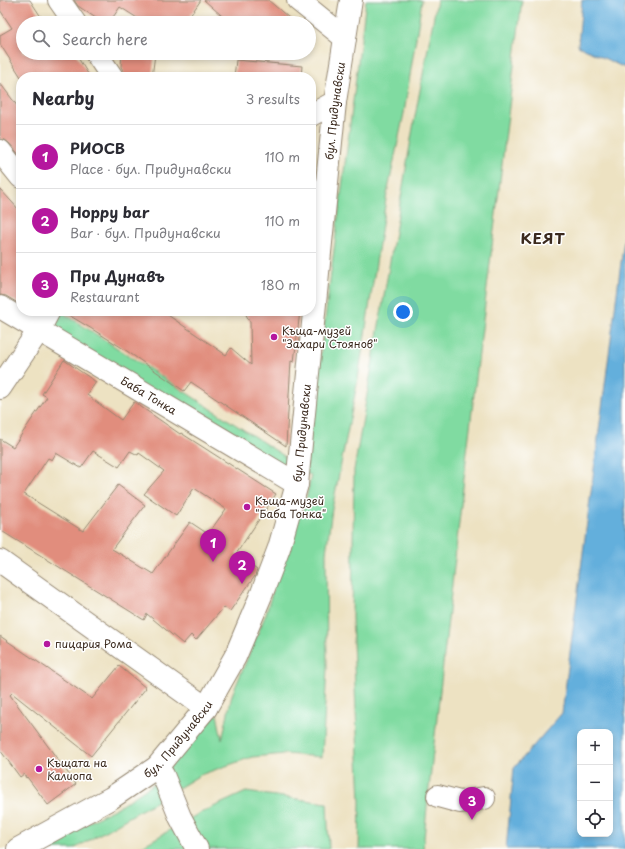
<!DOCTYPE html>
<html lang="en">
<head>
<meta charset="utf-8">
<style>
	:root { --surface:#fff; --page:#f7f7f7; --text:#2b2b33; --muted:#7c7c81; --line:#e1e1e2; --accent:#b5179e }
	body { margin:0; font-family:"Playpen Sans",sans-serif; background:var(--page); color:var(--text) }
	.controls { position:absolute; right:12px; bottom:12px; display:grid; overflow:hidden; border-radius:8px; box-shadow:0 2px 6px #0003 }
	.controls button { width:36px; height:36px; display:grid; place-items:center; padding:0; border:0; border-bottom:1px solid var(--line); background:var(--surface); color:var(--text); font:20px sans-serif }
	.you { position:absolute; left:403px; top:312px; width:14px; height:14px; margin:-10px; border:3px solid #fff; border-radius:50%; background:#1a73e8; box-shadow:0 0 0 6px #1a73e833 }
	.badge { display:grid; place-items:center; width:26px; height:26px; border-radius:50%; background:var(--accent); color:#fff; font-size:13px; font-weight:700 }
	.pin { position:absolute; translate:-50% -33px; filter:drop-shadow(0 1px 2px #0008) }
	.pin::after { content:''; position:absolute; top:21px; width:14px; height:12px; background:inherit; clip-path:polygon(0 0,100% 0,50% 100%) }
	.list { margin:0; padding:0; list-style:none }
	h2 { display:flex; justify-content:space-between; align-items:center; height:52px; margin:0; padding:0 16px; font-size:17px }
	h2 small { font-size:13px; font-weight:400; color:var(--muted) }
	.list li { display:grid; grid-template-columns:26px 1fr auto; gap:12px; align-items:center; box-sizing:border-box; height:64px; padding:0 16px; border-top:1px solid var(--line) }
	.list b { display:block; font-size:15px; white-space:nowrap }
	.list p { margin:0; font-size:13px; white-space:nowrap; color:var(--muted) }
	.list em { font-size:13px; font-style:normal; color:var(--muted) }
	.icon { flex:none; width:22px; height:22px; fill:none; stroke:currentColor; stroke-width:2; stroke-linecap:round; stroke-linejoin:round }
	.map { position:relative; flex:none; width:625px; height:849px; overflow:hidden }
	.search { position:absolute; background:var(--surface); box-shadow:0 2px 6px #0003; left:16px; top:16px; width:300px; height:44px; display:flex; align-items:center; gap:10px; box-sizing:border-box; padding:0 14px; border-radius:22px; color:var(--muted); font-size:15px }
	.panel { position:absolute; background:var(--surface); box-shadow:0 2px 6px #0003; left:16px; top:72px; width:300px; height:244px; border-radius:16px }
	.map>svg:first-child { display:block }
</style>
</head>
<body>
<div class="map">
<svg width="625" height="849" viewBox="0 0 625 849">
	<rect width="100%" height="100%" fill="#fff"/>
	<filter id="ink" filterUnits="userSpaceOnUse"><feTurbulence type="fractalNoise" baseFrequency=".025" numOctaves="2"/><feDisplacementMap in="SourceGraphic" scale="8" xChannelSelector="R" yChannelSelector="G"/><feConvolveMatrix kernelMatrix="1 2 1 2 8 2 1 2 1" color-interpolation-filters="sRGB"/></filter>
	<filter id="wash" filterUnits="userSpaceOnUse"><feTurbulence type="fractalNoise" baseFrequency=".012" numOctaves="4" result="noise"/><feDisplacementMap in="SourceGraphic" scale="16" xChannelSelector="R" yChannelSelector="G"/><feGaussianBlur stdDeviation="0.9" result="paint"/><feColorMatrix in="noise" values="0 0 0 0 0 0 0 0 0 0 0 0 0 0 0 0 0 1.4 0 .05"/><feComposite in="paint" operator="in"/></filter>
	<g filter="url(#wash)">
		<rect width="100%" height="100%" fill="#ede2c2"/>
		<path fill="#80dba1" stroke="#5e8260" d="M 366,0 L 422,0 L 404,113 L 386,199 L 358,379 L 332,509 L 326,553 L 327,668 L 322,757 L 285,754 L 252,757 L 200,775 L 167,795 L 74,849 L 37,849 L 120,806 L 152,785 L 163,775 L 186,748 L 217,714 L 222,740 L 232,695 L 266,614 L 289,533 L 294,510 L 304,510 L 311,475 L 299,471 L 316,390 Z
			M 437,0 L 522,0 L 467,452 L 428,797 L 423,849 L 359,849 L 360,802 L 352,618 L 354,470 L 414,122 Z
			M 48,311 L 60,311 L 298,465 L 297,480 L 31,337 Z
			M 246,792 L 327,803 L 329,849 L 137,849 L 198,814 Z"/>
		<path fill="#63afdc" stroke="#4f6c7d" fill-rule="evenodd" d="M 582,0 L 625,0 L 625,68 L 578,46 Z
			M 625,232 L 625,849 L 506,849 L 514,768 L 562,713 ZM 580,732 L 610,732 L 610,834 L 580,834 Z"/>
		<g id="blocks">
			<path fill="#e18d7d" fill-rule="evenodd" d="M 0,0 L 30,0 L 45,23 L 23,23 L 23,53 L 75,53 L 90,77 L 21,77 L 0,44 L 0,35 L 12,28 L 0,10 Z
				M 74,0 L 201,0 L 185,23 L 145,23 L 120,7 L 109,23 L 103,23 L 78,6 Z
				M 204,0 L 268,0 L 295,23 L 230,23 Z
				M 122,53 L 145,53 L 155,54 L 152,77 L 124,77 L 123,70 L 121,67 Z
				M 236,60 L 302,66 L 301,77 L 234,77 Z
				M 0,83 L 21,111 L 21,157 L 9,143 L 5,140 L 0,139 Z
				M 0,189 L 21,212 L 21,305 L 6,296 L 0,295 Z
				M 62,311 L 162,311 L 226,355 L 231,348 L 251,365 L 250,322 L 244,311 L 300,311 L 294,362 L 291,361 L 286,446 L 191,382 L 184,391 L 124,349 L 92,329 Z
				M 64,360 L 96,382 L 87,395 L 121,420 L 134,402 L 180,434 L 181,433 L 276,494 L 236,554 L 257,570 L 255,576 L 230,611 L 224,607 L 196,640 L 191,635 L 183,644 L 147,614 L 144,620 L 0,530 L 0,439 L 13,447 L 47,397 L 42,394 ZM 93,451 L 119,467 L 130,451 L 138,455 L 139,453 L 164,471 L 144,494 L 176,516 L 194,488 L 226,509 L 208,534 L 190,522 L 153,574 L 112,549 L 145,505 L 118,485 L 83,531 L 24,494 L 48,458 L 52,460 L 56,453 L 81,468 Z
				M 0,636 L 92,699 L 119,666 L 146,688 L 91,756 L 12,693 L 10,695 L 76,784 L 48,805 L 27,777 L 26,778 L 24,774 L 20,777 L 0,750 Z"/>
		</g>
	</g>
	<g filter="url(#ink)">
		<use href="#blocks" fill-opacity="0" stroke="#948670" stroke-width="1"/>
		<g fill="none" stroke-linecap="round" stroke-linejoin="round">
			<defs>
				<g id="street">
					<path d="M 59,0 L 75,23"/>
					<path d="M 298,0 L 345,38"/>
					<path d="M 96,53 L 112,77"/>
					<path d="M 311,115 L 335,102"/>
					<path d="M 0,151 L 21,177"/>
					<path id="s1" d="M 0,307 L 297,484"/>
					<path d="M 0,388 L 39,330 L 49,311"/>
					<path d="M 0,561 L 206,708"/>
					<path d="M 157,767 L 163,775 L 180,817 L 197,849"/>
					<path d="M 438,796 L 460,802 L 484,798"/>
				</g>
				<g id="secondary">
					<path id="s2" d="M 18,849 L 111,798 L 157,767 L 206,708 L 235,657 L 262,593 L 279,548 L 297,484 L 335,102 L 351,0"/>
				</g>
			</defs>
			<use href="#street" stroke="#948670" stroke-width="24"/>
			<use href="#secondary" stroke="#948670" stroke-width="24"/>
			<use href="#street" stroke="#fff" stroke-width="22"/>
			<use href="#secondary" stroke="#fff" stroke-width="22"/>
		</g>
	</g>
	<g fill="#b5179e" stroke="#fff" stroke-width="1.5">
		<circle cx="274" cy="337" r="4"/>
		<circle cx="247" cy="507" r="4"/>
		<circle cx="47" cy="644" r="4"/>
		<circle cx="39" cy="769" r="4"/>
	</g>
	<g text-anchor="middle" stroke-width="3" stroke-linejoin="round" paint-order="stroke">
		<g font-size="11" fill="#3b2a1e" stroke="#fff">
			<text dy="4" stroke="none"><textPath href="#s2" startOffset="856">бул. Придунавски</textPath></text>
			<text dy="4" stroke="none"><textPath href="#s1" startOffset="173">Баба Тонка</textPath></text>
			<text dy="4" stroke="none"><textPath href="#s2" startOffset="532">бул. Придунавски</textPath></text>
			<text dy="4" stroke="none"><textPath href="#s2" startOffset="196">бул. Придунавски</textPath></text>
		</g>
		<g font-size="11" fill="#3b2a1e" stroke="#fff" text-anchor="start">
			<text x="282" y="335">Къща-музей<tspan x="282" dy="13">"Захари Стоянов"</tspan></text>
			<text x="255" y="505">Къща-музей<tspan x="255" dy="13">"Баба Тонка"</tspan></text>
			<text x="55" y="648">пицария Рома</text>
			<text x="47" y="767">Къщата на<tspan x="47" dy="13">Калиопа</tspan></text>
		</g>
		<g font-size="15" font-weight="bold" letter-spacing="1" fill="#3b2a1e" stroke="#fff">
			<text x="543" y="244">КЕЯТ</text>
		</g>
	</g>
</svg>
<div class="controls">
<button>+</button>
<button>−</button>
<button><svg class="icon" aria-label="locate" viewBox="0 0 24 24"><circle cx="12" cy="12" r="6"/><path d="M12 2v4M12 18v4M2 12h4M18 12h4"/></svg></button>
</div>
<div class="you"></div>
<div class="pin badge" style="left:213px;top:562px">1</div>
<div class="pin badge" style="left:242px;top:584px">2</div>
<div class="pin badge" style="left:472px;top:820px">3</div>
<div class="search"><svg class="icon" aria-label="search" viewBox="0 0 24 24"><circle cx="10" cy="10" r="6"/><path d="M15 15l6 6"/></svg>Search here</div>
<section class="panel">
<h2>Nearby<small>3 results</small></h2>
<ul class="list">
<li><span class="badge">1</span><div><b>РИОСВ</b><p>Place · бул. Придунавски</p></div><em>110 m</em></li>
<li><span class="badge">2</span><div><b>Hoppy bar</b><p>Bar · бул. Придунавски</p></div><em>110 m</em></li>
<li><span class="badge">3</span><div><b>При Дунавъ</b><p>Restaurant</p></div><em>180 m</em></li>
</ul>
</section>
</div>
</body>
</html>
